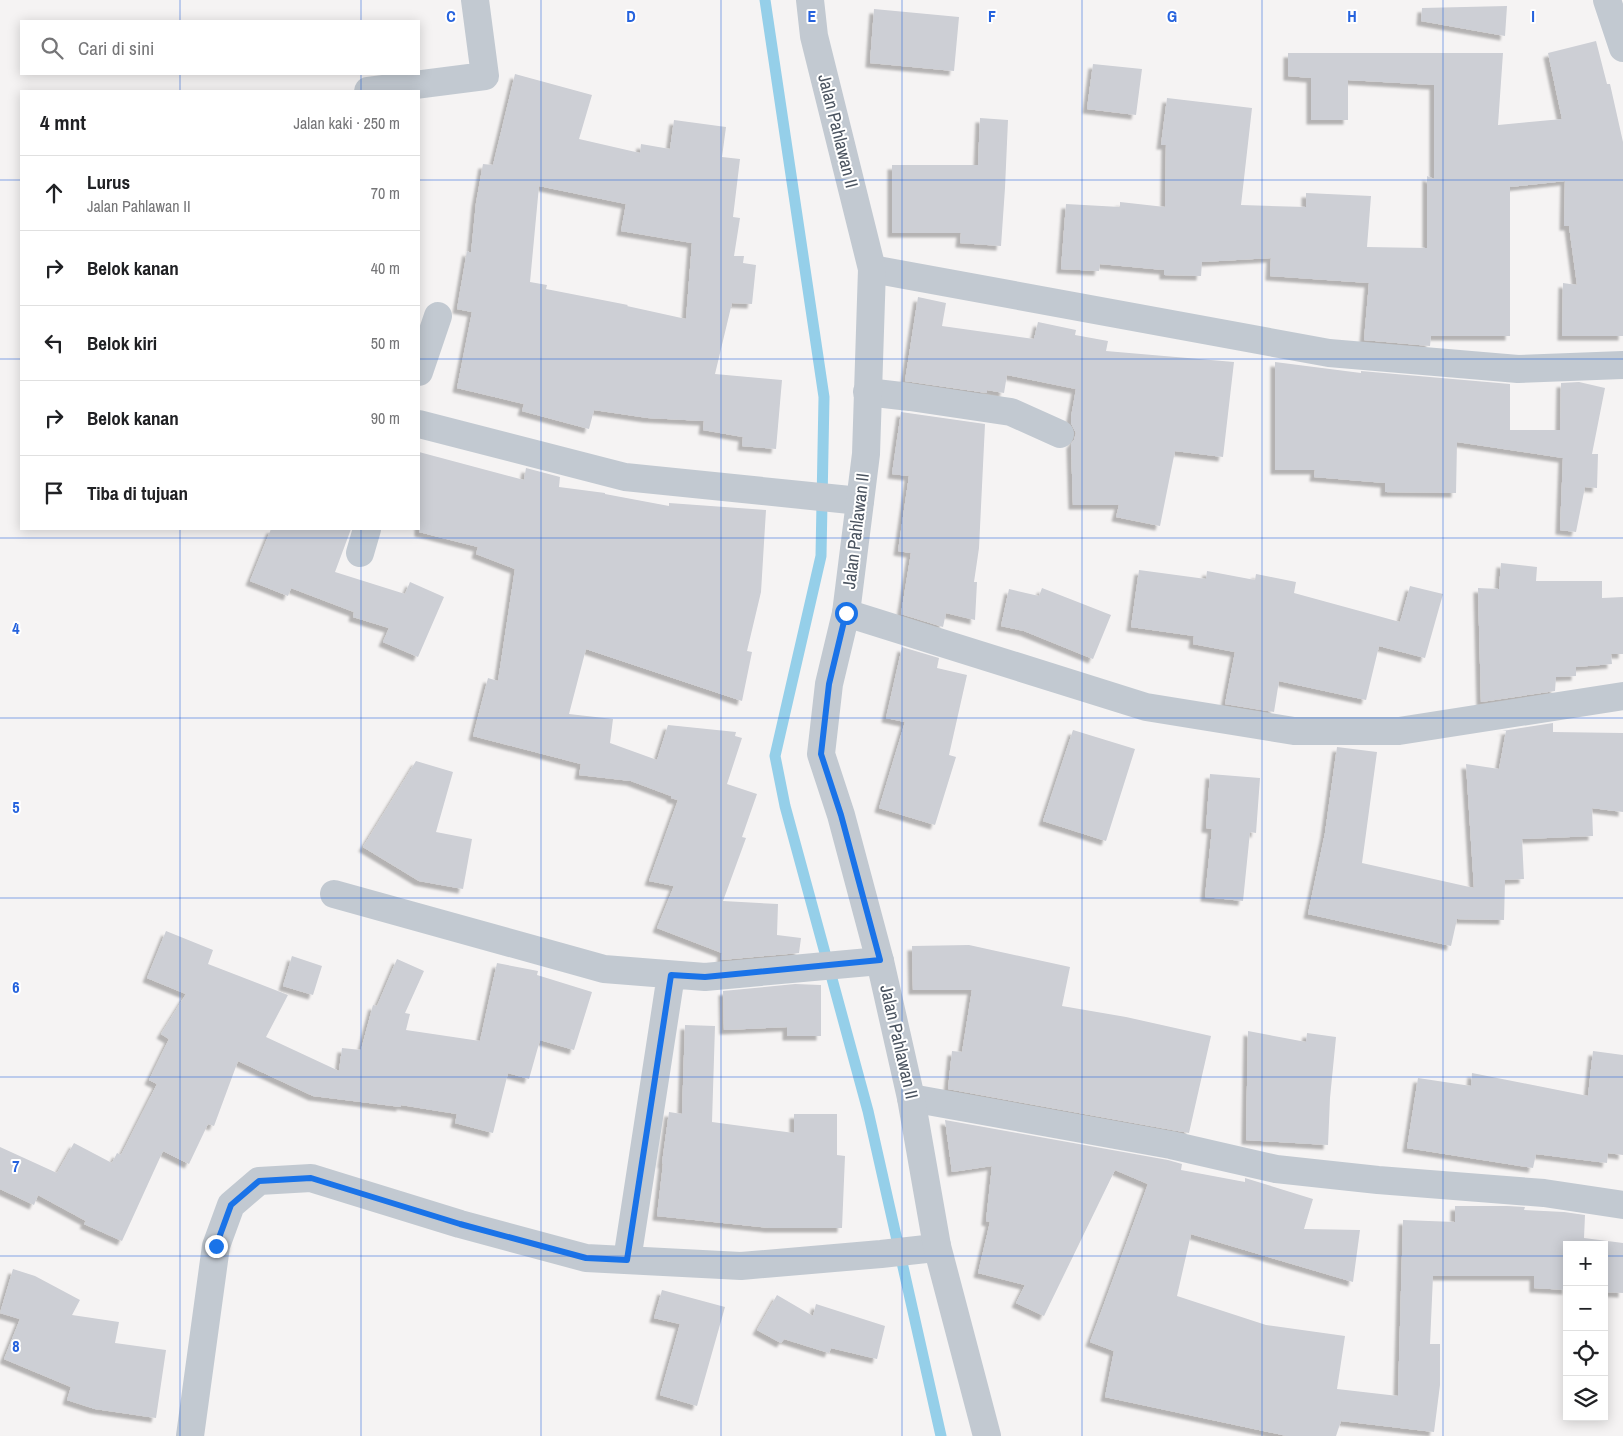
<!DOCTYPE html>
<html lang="id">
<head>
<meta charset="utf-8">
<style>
	:root { --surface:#fff; --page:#f2f2f2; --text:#202124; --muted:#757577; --line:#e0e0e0 }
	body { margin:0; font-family:"Archivo Narrow",sans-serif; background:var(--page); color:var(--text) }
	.controls { position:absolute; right:15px; bottom:15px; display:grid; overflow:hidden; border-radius:0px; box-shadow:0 2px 12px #0003 }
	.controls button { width:45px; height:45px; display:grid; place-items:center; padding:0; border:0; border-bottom:1px solid var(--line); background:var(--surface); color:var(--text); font:25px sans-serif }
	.stop { position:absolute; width:15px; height:15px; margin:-11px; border:4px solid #1a73e8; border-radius:50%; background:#fff }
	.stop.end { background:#1a73e8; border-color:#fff; box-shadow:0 1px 5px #0008 }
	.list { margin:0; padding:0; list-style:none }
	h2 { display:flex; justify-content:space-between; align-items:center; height:65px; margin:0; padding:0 20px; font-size:21px }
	h2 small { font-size:16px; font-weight:400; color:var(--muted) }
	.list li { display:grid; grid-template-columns:32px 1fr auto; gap:15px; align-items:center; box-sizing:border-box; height:75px; padding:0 20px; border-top:1px solid var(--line) }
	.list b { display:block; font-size:19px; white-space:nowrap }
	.list p { margin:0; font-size:16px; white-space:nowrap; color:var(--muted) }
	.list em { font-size:16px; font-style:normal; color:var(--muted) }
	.icon { flex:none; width:28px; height:28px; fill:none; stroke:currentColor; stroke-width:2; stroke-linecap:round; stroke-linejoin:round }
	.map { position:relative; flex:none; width:1623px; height:1436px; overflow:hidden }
	.search { position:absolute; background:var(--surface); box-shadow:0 2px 12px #0003; left:20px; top:20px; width:400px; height:55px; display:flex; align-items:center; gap:12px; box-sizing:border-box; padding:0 18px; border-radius:0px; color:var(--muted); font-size:19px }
	.panel { position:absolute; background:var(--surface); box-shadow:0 2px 12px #0003; left:20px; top:90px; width:400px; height:440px; border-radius:0px }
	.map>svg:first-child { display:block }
</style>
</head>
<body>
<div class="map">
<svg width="1623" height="1436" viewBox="0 0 1623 1436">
	<defs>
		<filter id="shadow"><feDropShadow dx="-4.5" dy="4.5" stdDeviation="1" flood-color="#0004"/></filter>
	</defs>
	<rect width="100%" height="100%" fill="#f5f3f3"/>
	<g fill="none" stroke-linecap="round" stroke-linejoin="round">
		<path stroke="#95cfe9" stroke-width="11" d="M 765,0 L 824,397 L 821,556 L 775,756 L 785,806 L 868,1111 L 941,1436"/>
	</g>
	<path fill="#cdcfd5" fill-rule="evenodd" filter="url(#shadow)" d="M 1507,6 L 1505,36 L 1421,21 L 1422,8 Z
		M 874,9 L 959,17 L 954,71 L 870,63 Z
		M 1596,41 L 1607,84 L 1610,84 L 1623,142 L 1623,336 L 1562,336 L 1563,283 L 1577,285 L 1569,226 L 1564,226 L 1565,181 L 1510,187 L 1510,336 L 1431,336 L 1430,346 L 1364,340 L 1369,283 L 1270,276 L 1271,258 L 1202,262 L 1201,276 L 1164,275 L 1164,270 L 1100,264 L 1099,271 L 1061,269 L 1066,204 L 1120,207 L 1120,202 L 1165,207 L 1166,145 L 1161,145 L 1167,98 L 1252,108 L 1241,205 L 1306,207 L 1306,193 L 1371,196 L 1367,247 L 1427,248 L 1427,176 L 1434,179 L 1434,85 L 1348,80 L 1348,120 L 1311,120 L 1311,78 L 1288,76 L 1288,53 L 1503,53 L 1498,125 L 1562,119 L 1548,53 Z
		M 1093,64 L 1142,69 L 1136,115 L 1087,109 Z
		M 515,74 L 592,95 L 579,139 L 640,153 L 641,144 L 670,149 L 674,120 L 726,127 L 722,157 L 740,159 L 733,217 L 740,218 L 734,256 L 744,256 L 743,263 L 756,265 L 752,304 L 732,303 L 715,374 L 782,380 L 776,449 L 742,446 L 743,437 L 703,430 L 704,421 L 648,418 L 594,410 L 589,429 L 522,411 L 524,404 L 457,388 L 472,312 L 457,309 L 467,251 L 471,253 L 476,203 L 483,164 L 493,165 ZM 539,186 L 626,204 L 621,231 L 692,243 L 686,319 L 627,306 L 628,305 L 546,289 L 547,285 L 530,282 Z
		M 980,118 L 1008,120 L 1005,188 L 1001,246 L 960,243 L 961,233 L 892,233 L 892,165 L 978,165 Z
		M 918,297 L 946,303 L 942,326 L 1034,339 L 1038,322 L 1076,330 L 1075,335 L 1108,341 L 1106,351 L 1234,362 L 1223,457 L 1175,451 L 1160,526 L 1116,517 L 1119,505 L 1073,505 L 1071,444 L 1074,440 L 1076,433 L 1071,423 L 1071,417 L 1076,389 L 1007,375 L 1004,393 L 987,390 L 987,393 L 905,381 Z
		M 1275,362 L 1361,373 L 1361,371 L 1510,384 L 1510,430 L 1560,430 L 1561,383 L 1579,382 L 1605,388 L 1592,454 L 1598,454 L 1597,488 L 1585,487 L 1576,532 L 1560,530 L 1563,458 L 1457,442 L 1456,493 L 1385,492 L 1385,483 L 1314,477 L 1315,470 L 1275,470 Z
		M 901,412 L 985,424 L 979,548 L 974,582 L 977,582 L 975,620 L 946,613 L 943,627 L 901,614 L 911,553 L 898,551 L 909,476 L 892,474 Z
		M 419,452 L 524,480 L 526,468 L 560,477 L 559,487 L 605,493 L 605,494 L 669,506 L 669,503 L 766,510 L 761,592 L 747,651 L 752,652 L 742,701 L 586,649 L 569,714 L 613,719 L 610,743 L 657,760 L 668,725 L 736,732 L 735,736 L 742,738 L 727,784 L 757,794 L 742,837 L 746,838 L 723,901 L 778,904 L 777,935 L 801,938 L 799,953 L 721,960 L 722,953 L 657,928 L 674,886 L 649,881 L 678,800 L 671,798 L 671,796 L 631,781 L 579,775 L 581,764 L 473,736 L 488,678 L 498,681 L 515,569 L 476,554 L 478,547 L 419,532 Z
		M 271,529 L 351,529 L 335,572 L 405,594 L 410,582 L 444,597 L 418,657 L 383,642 L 389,628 L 353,617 L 354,612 L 291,588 L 288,596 L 250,581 Z
		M 1501,563 L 1537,567 L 1536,581 L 1602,581 L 1602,598 L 1623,597 L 1623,654 L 1611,654 L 1612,664 L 1576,667 L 1576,676 L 1556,677 L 1555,691 L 1481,702 L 1478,588 L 1499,589 Z
		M 1139,570 L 1206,579 L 1207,571 L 1255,580 L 1256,574 L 1296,582 L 1294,593 L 1400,622 L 1410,586 L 1443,594 L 1425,658 L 1379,646 L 1366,700 L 1279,681 L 1274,712 L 1225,704 L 1235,652 L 1193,644 L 1194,636 L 1131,627 Z
		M 1042,588 L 1111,615 L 1093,659 L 1024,631 L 1001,626 L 1009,589 L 1039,596 Z
		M 902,647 L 939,658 L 937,668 L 967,675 L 949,755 L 956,757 L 935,825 L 879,808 L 905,722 L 886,718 Z
		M 1553,723 L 1553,732 L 1623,733 L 1623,812 L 1592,808 L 1593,836 L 1522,839 L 1524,879 L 1505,880 L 1504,920 L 1457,919 L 1451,946 L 1308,914 L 1325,833 L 1337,747 L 1377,752 L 1362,863 L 1474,888 L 1466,764 L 1499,769 L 1506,731 L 1502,731 Z
		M 1073,730 L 1135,749 L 1106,841 L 1043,821 Z
		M 416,761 L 453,772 L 436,832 L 472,839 L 463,889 L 419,881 L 363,847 Z
		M 1210,774 L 1260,778 L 1256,833 L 1250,832 L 1243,901 L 1205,897 L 1212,829 L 1206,828 Z
		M 166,931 L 213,950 L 208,964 L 288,995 L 266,1037 L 339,1071 L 342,1048 L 361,1050 L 373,1005 L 377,1006 L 397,959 L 424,971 L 405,1013 L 410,1014 L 406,1030 L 480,1041 L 497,963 L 538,971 L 537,975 L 592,992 L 574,1050 L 540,1040 L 529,1079 L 508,1073 L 493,1133 L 455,1123 L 457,1114 L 401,1105 L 401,1107 L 313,1096 L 238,1061 L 214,1126 L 208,1124 L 189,1164 L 163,1151 L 122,1241 L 84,1224 L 86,1221 L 38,1195 L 34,1205 L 0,1189 L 0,1147 L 57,1173 L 74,1143 L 112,1163 L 117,1153 L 121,1155 L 157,1084 L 149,1080 L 169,1039 L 161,1034 L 186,994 L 147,978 Z
		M 969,945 L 1070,967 L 1062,1006 L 1126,1017 L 1211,1036 L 1189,1133 L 948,1089 L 952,1051 L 962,1052 L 972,990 L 913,990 L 912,946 Z
		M 292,956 L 322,966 L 313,995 L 283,986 Z
		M 795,984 L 821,985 L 821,1036 L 787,1036 L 787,1027 L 724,1030 L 723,991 Z
		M 685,1025 L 715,1026 L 712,1122 L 794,1133 L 794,1114 L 837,1114 L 837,1155 L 845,1156 L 842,1228 L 770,1228 L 657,1216 L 663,1164 L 662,1163 L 669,1112 L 682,1114 Z
		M 1248,1031 L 1306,1042 L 1307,1033 L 1336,1037 L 1330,1098 L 1328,1145 L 1246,1140 Z
		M 1593,1051 L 1623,1055 L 1623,1155 L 1608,1153 L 1607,1163 L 1536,1154 L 1533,1168 L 1407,1148 L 1418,1078 L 1471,1086 L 1472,1073 L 1588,1096 Z
		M 945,1120 L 1168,1160 L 1182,1164 L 1181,1170 L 1245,1182 L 1245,1178 L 1313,1199 L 1304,1229 L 1360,1230 L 1353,1282 L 1191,1234 L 1177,1296 L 1266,1325 L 1345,1336 L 1337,1389 L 1398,1396 L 1403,1220 L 1455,1222 L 1455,1206 L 1507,1206 L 1525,1207 L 1524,1210 L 1564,1212 L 1585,1215 L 1584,1238 L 1623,1243 L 1623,1293 L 1604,1292 L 1604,1245 L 1567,1245 L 1567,1290 L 1534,1288 L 1534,1276 L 1433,1276 L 1430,1344 L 1440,1344 L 1440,1385 L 1434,1432 L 1341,1421 L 1336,1436 L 1287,1436 L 1105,1397 L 1114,1351 L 1090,1342 L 1148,1184 L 1115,1170 L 1044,1316 L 1016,1303 L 1025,1285 L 978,1273 L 990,1222 L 986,1221 L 992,1166 L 952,1172 Z
		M 13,1269 L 35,1276 L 80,1300 L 72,1315 L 119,1322 L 115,1343 L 166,1350 L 156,1418 L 95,1409 L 67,1400 L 71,1387 L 4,1359 L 20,1319 L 0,1313 Z
		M 662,1290 L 725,1307 L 697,1406 L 660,1395 L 680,1324 L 654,1318 Z
		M 777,1295 L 813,1316 L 816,1304 L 885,1326 L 877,1359 L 831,1348 L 829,1353 L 784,1339 L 781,1343 L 757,1330 Z"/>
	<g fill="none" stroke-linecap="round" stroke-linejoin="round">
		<path stroke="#c2c9d1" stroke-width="28" d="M 1607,0 L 1623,48
			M 368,91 L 485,76 L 475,0
			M 872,269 L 1329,353 L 1518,369 L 1623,365
			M 419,372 L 438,316
			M 867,392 L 910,397 L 1011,412 L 1060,434
			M 419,424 L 625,477 L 860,501
			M 360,553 L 367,529
			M 846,613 L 1146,707 L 1294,731 L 1399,731 L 1623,696
			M 334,894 L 604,969 L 705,977 L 880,961
			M 911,1098 L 1171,1145 L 1276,1169 L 1378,1180 L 1544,1193 L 1623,1205
			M 627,1260 L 671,975
			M 190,1436 L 216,1246 L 231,1205 L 259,1181 L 311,1178 L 460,1224 L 586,1258 L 741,1266 L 881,1254 L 926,1249 L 937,1246"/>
		<path stroke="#c2c9d1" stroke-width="28" d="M 810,0 L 814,36 L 872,269 L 866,454 L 846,613 L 829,684 L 821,754 L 841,815 L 880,961 L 911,1098 L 937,1246 L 987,1436"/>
	</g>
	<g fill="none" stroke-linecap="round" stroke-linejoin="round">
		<path stroke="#1a73e8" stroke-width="6" d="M 216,1246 L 231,1205 L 259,1181 L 311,1178 L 460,1224 L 586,1258 L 627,1260 L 671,975 L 705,977 L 880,960 L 841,815 L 821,754 L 829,684 L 846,613"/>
	</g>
	<path fill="none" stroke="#2562dd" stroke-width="1" stroke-opacity="0.55" d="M 180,0 L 180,21M 361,0 L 361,21M 541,0 L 541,1436M 721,0 L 721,1436M 902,0 L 902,1436M 1082,0 L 1082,1436M 1262,0 L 1262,1436M 1443,0 L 1443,1436M 180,74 L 180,91M 361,74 L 361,91M 0,180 L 21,180M 419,180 L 1623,180M 0,359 L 21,359M 419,359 L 1623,359M 180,529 L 180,1436M 361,529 L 361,1436M 0,538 L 1623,538M 0,718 L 1623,718M 0,898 L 1623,898M 0,1077 L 1623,1077M 0,1256 L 1567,1256M 1604,1256 L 1623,1256"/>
	<g text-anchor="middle" stroke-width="4" stroke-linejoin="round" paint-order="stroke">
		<g font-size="18" fill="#4b5460" stroke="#fff">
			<text transform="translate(838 131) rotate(76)" y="6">Jalan Pahlawan II</text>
			<text transform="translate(856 531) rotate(-83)" y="6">Jalan Pahlawan II</text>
			<text transform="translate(899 1042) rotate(77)" y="6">Jalan Pahlawan II</text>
		</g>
	</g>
	<g font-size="16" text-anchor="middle" font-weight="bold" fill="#2562dd" stroke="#fff" stroke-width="4" stroke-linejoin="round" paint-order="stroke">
		<text x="451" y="22">C</text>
		<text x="631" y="22">D</text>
		<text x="812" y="22">E</text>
		<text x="992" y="22">F</text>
		<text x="1172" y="22">G</text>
		<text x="1352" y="22">H</text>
		<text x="1533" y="22">I</text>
		<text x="16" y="634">4</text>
		<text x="16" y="813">5</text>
		<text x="16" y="993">6</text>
		<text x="16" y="1172">7</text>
		<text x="16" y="1352">8</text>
	</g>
</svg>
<div class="controls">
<button>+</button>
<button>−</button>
<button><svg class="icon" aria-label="locate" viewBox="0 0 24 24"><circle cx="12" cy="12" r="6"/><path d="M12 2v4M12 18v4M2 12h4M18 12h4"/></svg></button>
<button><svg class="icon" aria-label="layers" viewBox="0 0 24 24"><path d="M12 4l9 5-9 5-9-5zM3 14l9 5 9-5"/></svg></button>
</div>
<div class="stop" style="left:846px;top:613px"></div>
<div class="stop end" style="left:216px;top:1246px"></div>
<div class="search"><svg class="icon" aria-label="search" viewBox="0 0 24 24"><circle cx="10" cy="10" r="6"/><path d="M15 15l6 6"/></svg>Cari di sini</div>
<section class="panel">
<h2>4 mnt<small>Jalan kaki · 250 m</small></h2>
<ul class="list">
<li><svg class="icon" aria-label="ahead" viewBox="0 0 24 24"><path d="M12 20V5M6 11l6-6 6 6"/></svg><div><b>Lurus</b><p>Jalan Pahlawan II</p></div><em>70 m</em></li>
<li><svg class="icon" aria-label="right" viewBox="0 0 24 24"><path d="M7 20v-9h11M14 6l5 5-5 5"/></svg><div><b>Belok kanan</b></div><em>40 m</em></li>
<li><svg class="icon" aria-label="left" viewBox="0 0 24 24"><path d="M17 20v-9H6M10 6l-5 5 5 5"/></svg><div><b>Belok kiri</b></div><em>50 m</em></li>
<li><svg class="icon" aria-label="right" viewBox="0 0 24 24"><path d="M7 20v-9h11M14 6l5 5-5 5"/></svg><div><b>Belok kanan</b></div><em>90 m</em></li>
<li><svg class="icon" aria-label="arrive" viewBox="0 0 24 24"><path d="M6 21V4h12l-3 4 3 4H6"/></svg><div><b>Tiba di tujuan</b></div></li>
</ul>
</section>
</div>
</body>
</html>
